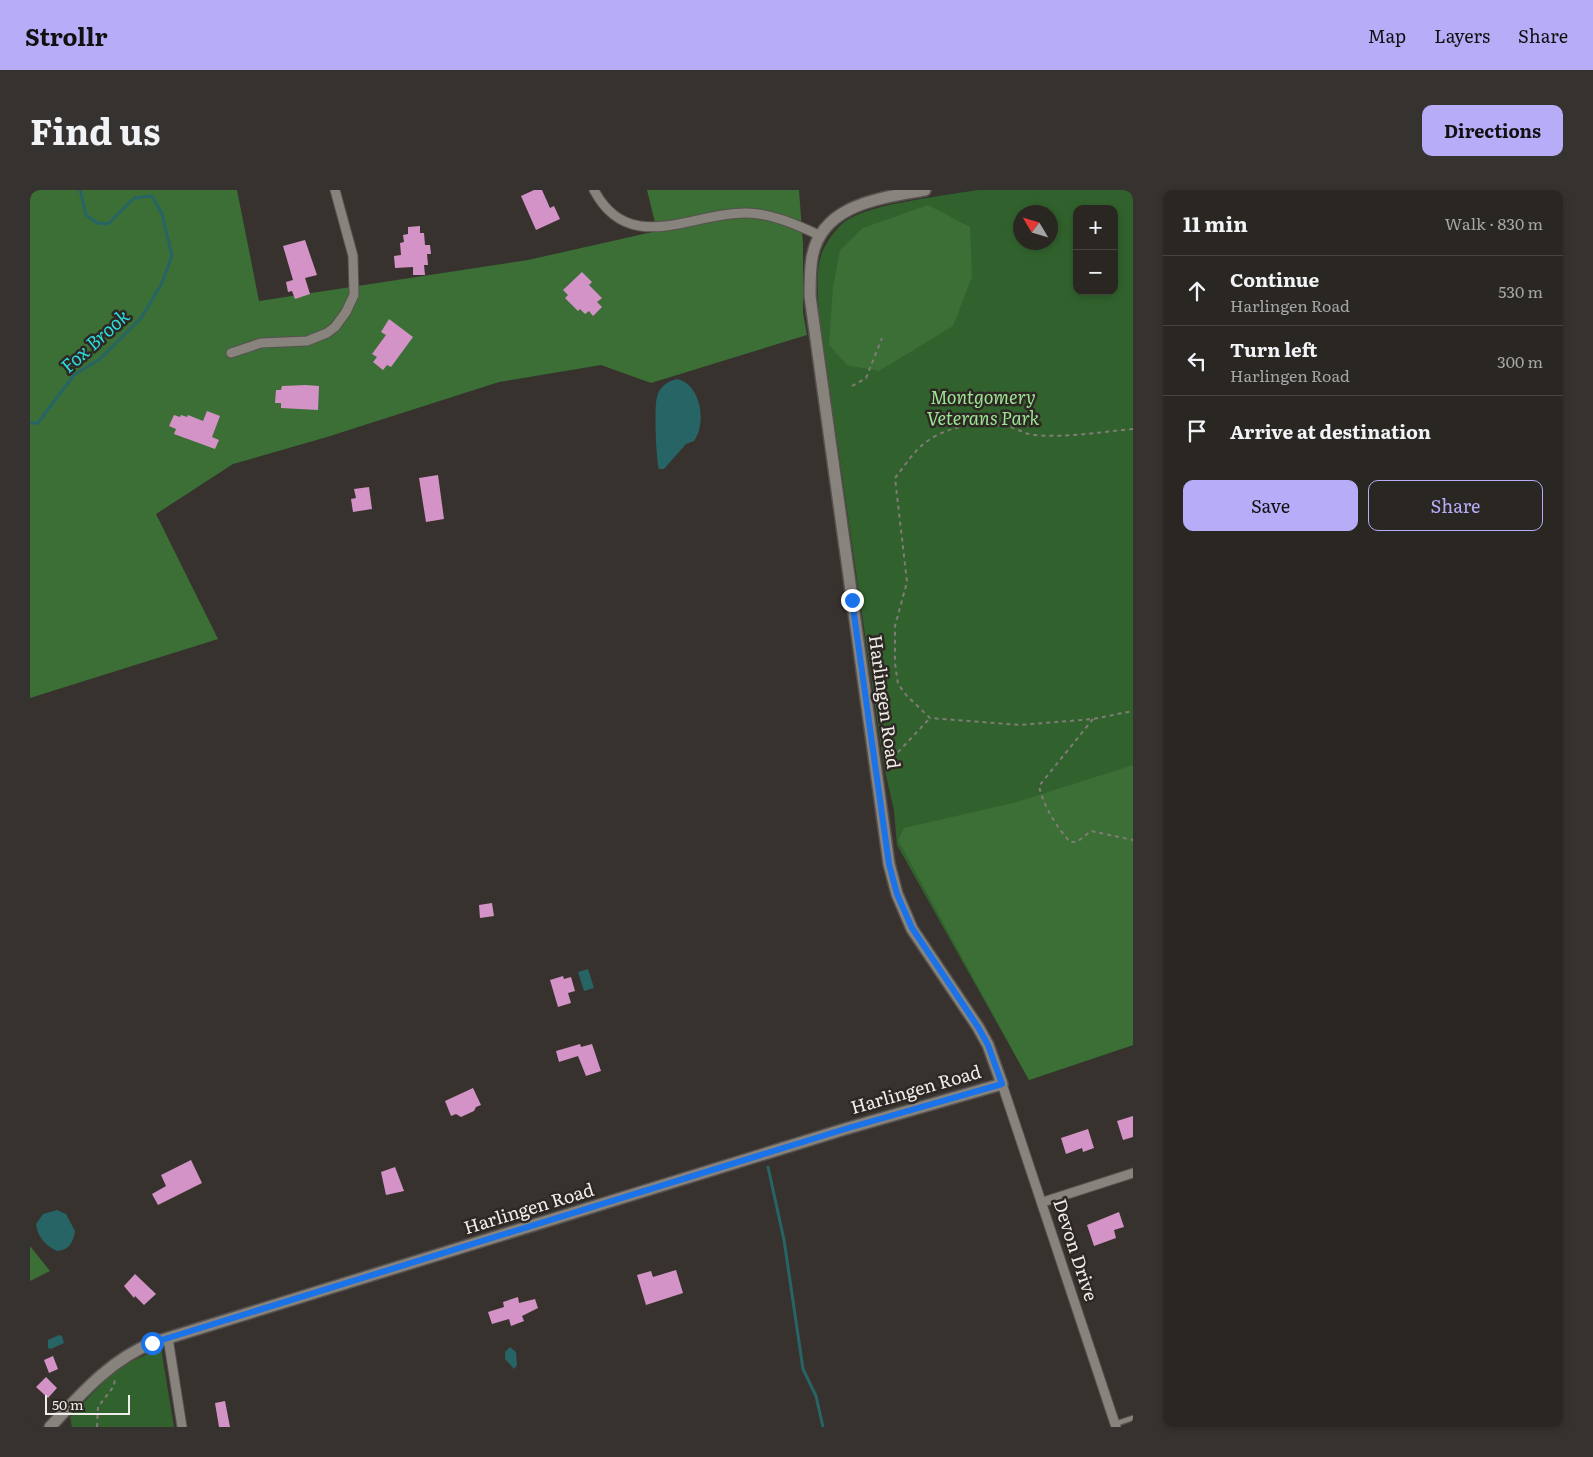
<!DOCTYPE html>
<html lang="en">
<head>
<meta charset="utf-8">
<style>
	:root { --surface:#2a2622; --page:#36322f; --text:#f1f3f6; --muted:#a5a5a5; --line:#464340; --accent:#b6acf8 }
	body { margin:0; font-family:Literata,serif; background:var(--page); color:var(--text) }
	.controls { position:absolute; right:15px; top:15px; display:grid; overflow:hidden; border-radius:10px; box-shadow:0 2px 8px #0003 }
	.controls button { width:45px; height:45px; display:grid; place-items:center; padding:0; border:0; border-bottom:1px solid var(--line); background:var(--surface); color:var(--text); font:25px sans-serif }
	.compass { position:absolute; left:983px; top:15px; width:45px; height:45px; border-radius:50%; background:var(--surface); box-shadow:0 2px 8px #0003; rotate:308deg }
	.scale { position:absolute; left:15px; bottom:12px; width:85px; box-sizing:border-box; padding-left:5px; border:2px solid #f0ece9; border-top:0; font-size:14px; line-height:18px; white-space:nowrap; color:#f0ece9; -webkit-text-stroke:4px #2e2824; paint-order:stroke }
	.stop { position:absolute; width:15px; height:15px; margin:-11px; border:4px solid #1a73e8; border-radius:50%; background:#fff }
	.stop.end { background:#1a73e8; border-color:#fff; box-shadow:0 1px 5px #0008 }
	.list { margin:0; padding:0; list-style:none }
	h2 { display:flex; justify-content:space-between; align-items:center; height:65px; margin:0; padding:0 20px; font-size:21px }
	h2 small { font-size:16px; font-weight:400; color:var(--muted) }
	.list li { display:grid; grid-template-columns:32px 1fr auto; gap:15px; align-items:center; box-sizing:border-box; height:70px; padding:0 20px; border-top:1px solid var(--line) }
	.list b { display:block; font-size:19px; white-space:nowrap }
	.list p { margin:0; font-size:16px; white-space:nowrap; color:var(--muted) }
	.list em { font-size:16px; font-style:normal; color:var(--muted) }
	.actions { display:flex; gap:10px; padding:15px 20px }
	.actions a { flex:1; padding:11px 0; border:1px solid var(--accent); border-radius:10px; text-align:center; font-size:18px; color:var(--accent) }
	.actions .main { background:var(--accent); color:#111 }
	.icon { flex:none; width:28px; height:28px; fill:none; stroke:currentColor; stroke-width:2; stroke-linecap:round; stroke-linejoin:round }
	.map { position:relative; flex:none; width:1103px; height:1237px; overflow:hidden; border-radius:10px }
	header { display:flex; align-items:center; gap:30px; box-sizing:border-box; height:70px; padding:0 25px; background:var(--accent); color:#111 }
	header strong { font-size:24px }
	nav { display:flex; gap:28px; margin-inline-start:auto; font-size:18px }
	.intro { display:flex; align-items:center; justify-content:space-between; box-sizing:border-box; height:120px; padding:0 30px }
	h1 { margin:0; font-size:35px }
	.button { padding:12px 22px; border-radius:10px; background:var(--accent); color:#111; font-size:18px; font-weight:700 }
	main { display:flex; gap:30px; padding:0 30px }
	aside { flex:1; background:var(--surface); border-radius:10px; box-shadow:0 2px 8px #0003 }
	.map>svg:first-child { display:block }
</style>
</head>
<body>
<header>
<strong>Strollr</strong>
<nav><a>Map</a><a>Layers</a><a>Share</a></nav>
</header>
<div class="intro"><h1>Find us</h1><a class="button">Directions</a></div>
<main>
<div class="map">
<svg width="1103" height="1237" viewBox="0 0 1103 1237">
	<rect width="100%" height="100%" fill="#38322e"/>
	<path fill="#31622d" fill-rule="evenodd" d="M 947,0 L 1103,0 L 1103,855 L 999,890 L 867,655 L 864,620 L 854,577 L 789,124 C 788,104 785,79 793,60 C 799,48 807,37 817,30 C 844,13 914,6 947,0 ZM 1047,19 L 1084,19 L 1084,101 L 1047,101 ZM 991,22 L 1021,22 L 1021,52 L 991,52 Z
		M 131,1158 L 144,1237 L 42,1237 L 40,1227 L 78,1187 L 94,1175 Z"/>
	<path fill="#3b6f36" d="M 0,0 L 207,0 L 229,111 L 498,70 L 627,41 L 617,0 L 769,0 L 773,54 L 773,123 L 777,145 L 621,193 L 571,175 L 469,192 L 297,247 L 203,274 L 126,324 L 188,449 L 0,508 Z
		M 898,15 L 940,37 L 942,87 L 923,136 L 849,181 L 817,175 L 799,155 L 803,97 L 810,60 L 833,38 Z
		M 1103,575 L 1103,855 L 999,890 L 868,650 L 874,638 L 987,612 Z
		M 0,1056 L 20,1081 L 0,1091 Z"/>
	<path fill="#276465" d="M 647,189 C 671,194 677,233 664,251 L 656,254 L 634,279 L 629,279 C 626,272 624,215 627,207 C 629,197 638,191 647,189 Z
		M 558,779 L 564,798 L 554,801 L 548,782 Z
		M 27,1020 L 36,1024 L 45,1041 C 43,1053 39,1060 27,1061 C 15,1055 8,1048 6,1034 L 13,1024 Z
		M 29,1145 L 32,1146 L 34,1153 L 21,1159 L 18,1158 L 18,1150 Z
		M 480,1157 L 486,1162 L 487,1175 L 484,1179 L 475,1169 L 475,1162 Z"/>
	<g fill="none" stroke-linecap="round" stroke-linejoin="round">
		<path stroke="#276465" stroke-width="3" d="M 0,233 L 8,233 L 44,185 L 70,169 L 111,128 L 131,95 L 142,66 L 132,24 L 122,6 L 104,8 L 78,34 L 67,33 L 56,25 L 50,0
			M 738,977 L 754,1050 L 773,1179 L 786,1206 L 793,1237"/>
	</g>
	<path fill="#d493c7" d="M 504,0 L 512,0 L 520,18 L 524,16 L 530,29 L 506,40 L 491,6 Z
		M 390,36 L 390,43 L 394,43 L 395,55 L 400,55 L 401,64 L 397,64 L 398,75 L 394,75 L 395,85 L 383,85 L 383,77 L 365,78 L 364,66 L 371,65 L 370,53 L 374,52 L 373,45 L 378,44 L 378,37 Z
		M 275,50 L 287,85 L 275,88 L 280,104 L 265,109 L 262,101 L 258,102 L 256,92 L 263,90 L 253,56 Z
		M 552,82 L 562,92 L 559,95 L 572,108 L 567,112 L 572,117 L 563,126 L 559,121 L 555,124 L 550,119 L 548,121 L 535,108 L 538,105 L 533,100 Z
		M 359,129 L 383,147 L 361,177 L 357,175 L 353,180 L 343,172 L 347,167 L 342,164 L 356,145 L 351,142 Z
		M 276,195 L 289,196 L 288,220 L 251,218 L 251,213 L 245,213 L 246,200 L 251,200 L 252,196 Z
		M 177,221 L 190,226 L 182,247 L 189,250 L 185,259 L 144,244 L 146,239 L 139,236 L 144,225 L 150,227 L 151,225 L 157,227 L 158,225 L 173,231 Z
		M 408,285 L 414,329 L 396,332 L 389,288 Z
		M 339,297 L 342,319 L 323,322 L 321,309 L 326,308 L 324,299 Z
		M 462,713 L 464,726 L 450,728 L 449,715 Z
		M 533,786 L 534,789 L 541,787 L 545,801 L 538,803 L 541,813 L 528,817 L 520,790 Z
		M 550,854 L 551,857 L 562,854 L 571,881 L 556,886 L 548,866 L 529,872 L 526,861 Z
		M 443,898 L 451,915 L 446,917 L 444,921 L 431,927 L 426,924 L 421,926 L 415,911 Z
		M 1103,926 L 1103,947 L 1093,950 L 1087,931 Z
		M 1058,939 L 1064,958 L 1053,962 L 1052,958 L 1036,964 L 1031,948 Z
		M 161,970 L 172,993 L 128,1015 L 122,1004 L 136,996 L 131,985 Z
		M 365,977 L 374,1001 L 356,1005 L 351,982 Z
		M 1089,1022 L 1094,1037 L 1084,1040 L 1086,1048 L 1064,1056 L 1057,1035 Z
		M 646,1080 L 653,1103 L 616,1115 L 607,1085 L 621,1081 L 623,1087 Z
		M 105,1084 L 126,1104 L 114,1115 L 105,1106 L 104,1108 L 94,1096 Z
		M 488,1107 L 489,1113 L 505,1109 L 508,1118 L 492,1126 L 494,1131 L 481,1136 L 479,1129 L 462,1134 L 458,1122 L 474,1117 L 473,1112 Z
		M 23,1166 L 28,1179 L 19,1183 L 14,1170 Z
		M 16,1187 L 27,1198 L 18,1208 L 6,1197 Z
		M 195,1211 L 200,1237 L 189,1237 L 185,1213 Z"/>
	<g fill="none" stroke-linecap="round" stroke-linejoin="round">
		<defs>
			<path id="service" d="M 1085,1234 L 1103,1228"/>
			<path id="minor" d="M 564,0 C 599,67 662,22 716,23 C 741,23 767,35 789,45
				M 201,163 L 231,153 L 277,151 L 297,143 L 305,137 L 316,122 L 324,105 L 323,66 L 305,0
				M 972,894 L 1086,1237
				M 1013,1012 L 1103,983
				M 138,1148 L 152,1237"/>
			<path id="tertiary" d="M 20,1237 C 51,1204 79,1171 122,1153 L 815,939 L 972,894 L 958,855 L 948,837 L 882,739 L 867,704 L 859,674 L 780,106 C 780,93 780,80 782,68 C 791,14 851,8 895,0"/>
		</defs>
		<use href="#service" stroke="#55514d" stroke-width="7"/>
		<use href="#minor" stroke="#55514d" stroke-width="11"/>
		<use href="#tertiary" stroke="#55514d" stroke-width="14"/>
		<path stroke="#807b77" stroke-width="2" stroke-dasharray="4 4" stroke-linecap="butt" d="M 822,196 L 836,188 L 852,148
			M 1103,239 C 1070,242 1037,248 1004,245 C 994,244 985,237 975,236 C 945,231 911,237 889,258 C 880,267 873,278 865,288 L 877,392 L 865,436 L 865,473 L 868,494 L 877,506 L 900,528 L 990,535 L 1063,529 L 1103,521
			M 1063,529 L 1009,596 C 1014,617 1026,636 1040,652 L 1047,652 L 1061,641 L 1103,650
			M 857,574 L 900,528
			M 67,1237 L 68,1217 L 84,1196 L 85,1187"/>
		<use href="#service" stroke="#89837d" stroke-width="4.5"/>
		<use href="#minor" stroke="#89837d" stroke-width="9"/>
		<use href="#tertiary" stroke="#89837d" stroke-width="11"/>
	</g>
	<g fill="none" stroke-linecap="round" stroke-linejoin="round">
		<path stroke="#1a73e8" stroke-width="6" d="M 122,1153 L 815,939 L 972,894 L 958,855 L 948,837 L 882,738 L 867,704 L 859,674 L 822,410"/>
	</g>
	<g text-anchor="middle" stroke-width="5" stroke-linejoin="round" paint-order="stroke">
		<g font-size="18" font-style="italic" fill="#9be693" stroke="#2e2824">
			<text x="953" y="214">Montgomery<tspan x="953" dy="21">Veterans Park</tspan></text>
		</g>
		<g font-size="18" fill="#f0ece9" stroke="#2e2824">
			<text transform="translate(854 512) rotate(82)" y="6">Harlingen Road</text>
			<text transform="translate(886 900) rotate(-16)" y="6">Harlingen Road</text>
			<text transform="translate(499 1019) rotate(-17)" y="6">Harlingen Road</text>
			<text transform="translate(1045 1060) rotate(72)" y="6">Devon Drive</text>
		</g>
		<g font-size="19" font-style="italic" fill="#29dfe0" stroke="#2e2824">
			<text transform="translate(65 151) rotate(-42)" y="7">Fox Brook</text>
		</g>
	</g>
</svg>
<div class="controls">
<button>+</button>
<button>−</button>
</div>
<svg class="compass" viewBox="-18 -18 36 36"><path d="M0-13l5 13h-10z" fill="#e53935"/><path d="M0 13l5-13h-10z" fill="#a5a5a5"/></svg>
<div class="scale">50 m</div>
<div class="stop" style="left:122px;top:1153px"></div>
<div class="stop end" style="left:822px;top:410px"></div>
</div>
<aside>
<h2>11 min<small>Walk · 830 m</small></h2>
<ul class="list">
<li><svg class="icon" aria-label="ahead" viewBox="0 0 24 24"><path d="M12 20V5M6 11l6-6 6 6"/></svg><div><b>Continue</b><p>Harlingen Road</p></div><em>530 m</em></li>
<li><svg class="icon" aria-label="left" viewBox="0 0 24 24"><path d="M17 20v-9H6M10 6l-5 5 5 5"/></svg><div><b>Turn left</b><p>Harlingen Road</p></div><em>300 m</em></li>
<li><svg class="icon" aria-label="arrive" viewBox="0 0 24 24"><path d="M6 21V4h12l-3 4 3 4H6"/></svg><div><b>Arrive at destination</b></div></li>
</ul>
<div class="actions"><a class="main">Save</a><a>Share</a></div>
</aside>
</main>
</body>
</html>
